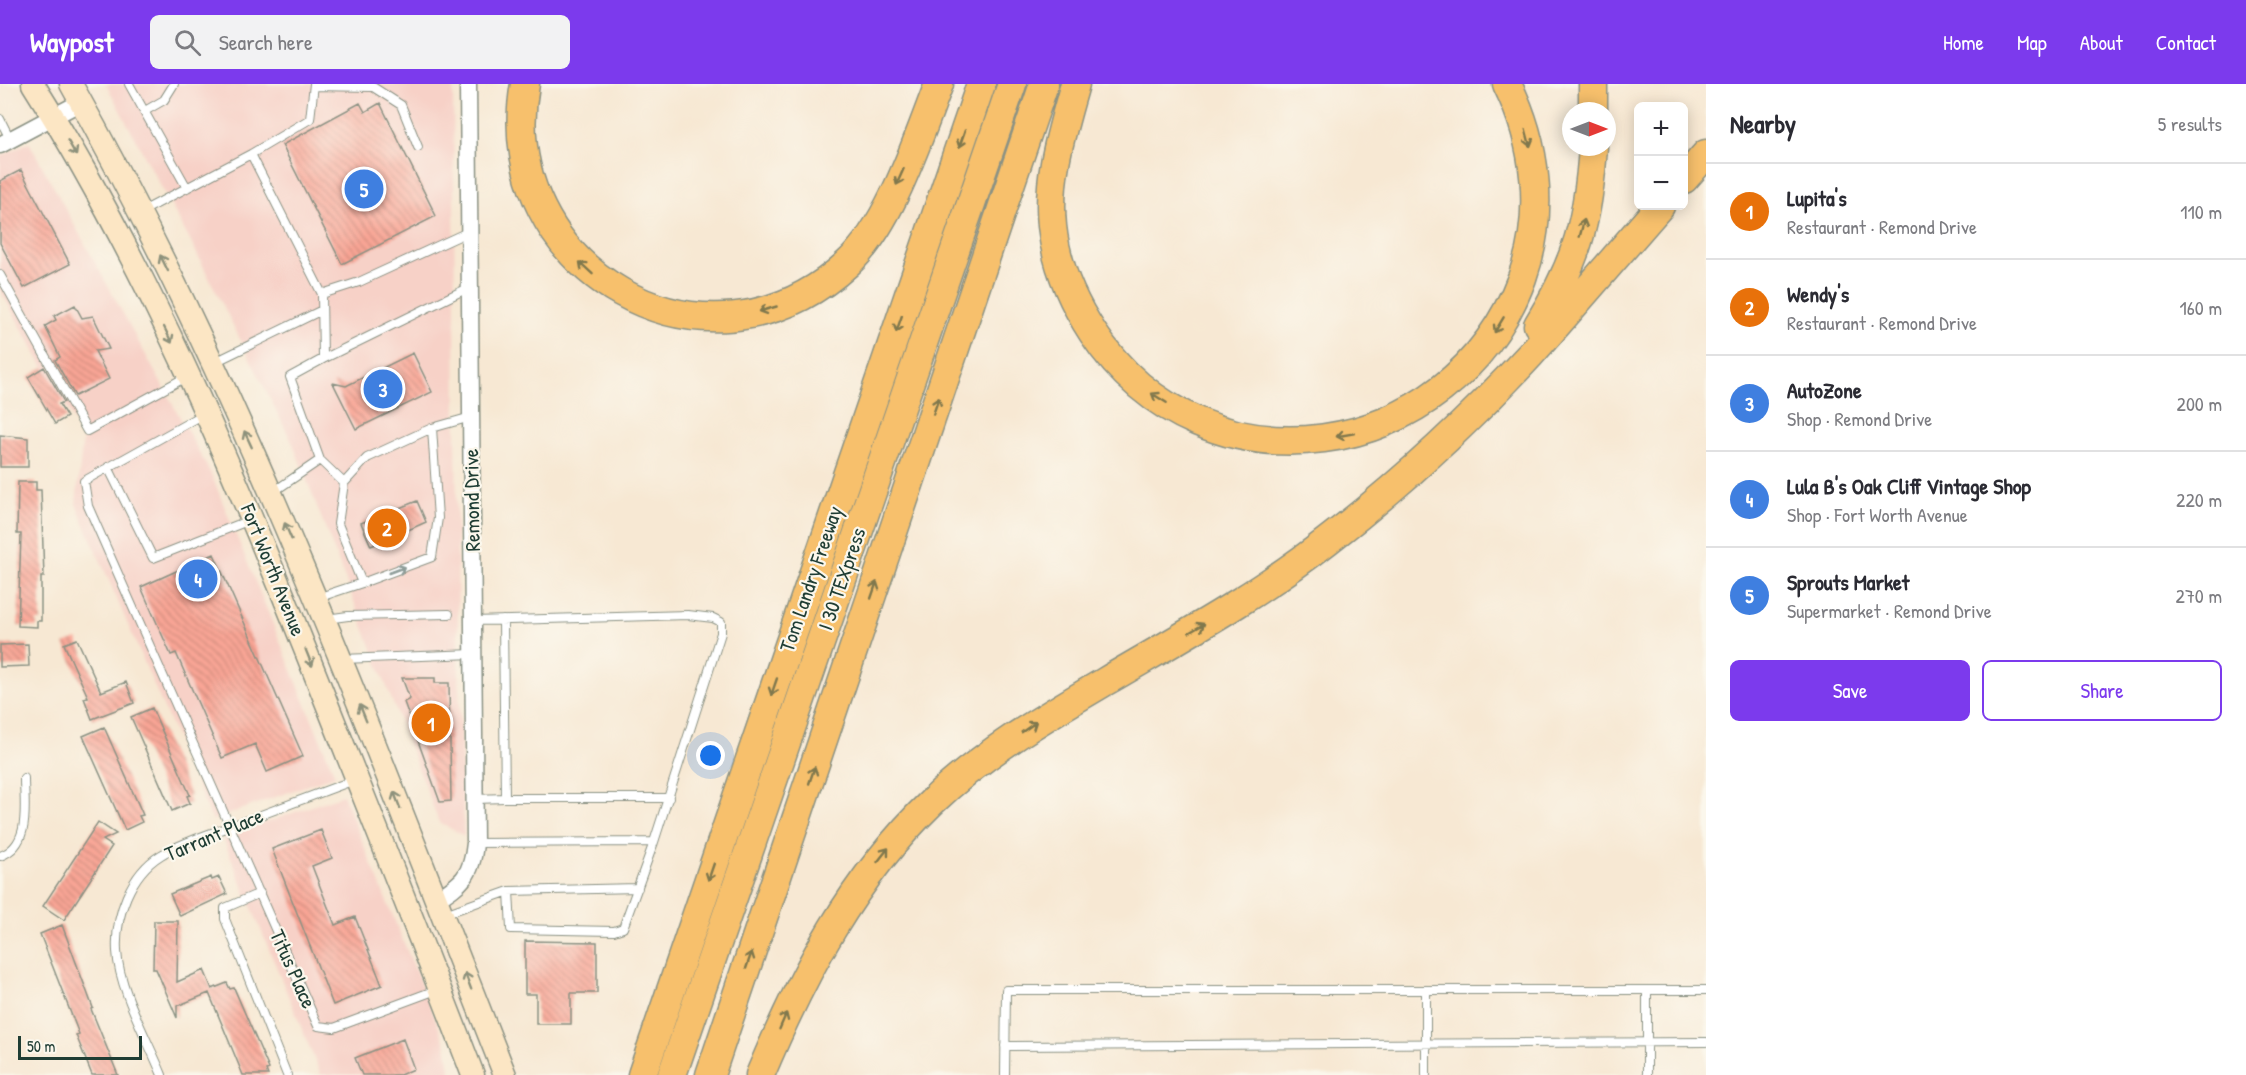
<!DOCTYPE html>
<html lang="en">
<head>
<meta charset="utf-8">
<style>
	:root { --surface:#fff; --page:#f2f2f3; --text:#2b2b33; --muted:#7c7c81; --line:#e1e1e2; --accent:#7c3aed }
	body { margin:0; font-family:"Patrick Hand",sans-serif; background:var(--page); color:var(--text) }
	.controls { position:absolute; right:18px; top:18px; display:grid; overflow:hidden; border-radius:9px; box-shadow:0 3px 15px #0003 }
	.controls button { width:54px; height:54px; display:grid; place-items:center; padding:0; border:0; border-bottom:2px solid var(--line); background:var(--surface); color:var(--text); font:30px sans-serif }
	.compass { position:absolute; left:1562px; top:18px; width:54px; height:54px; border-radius:50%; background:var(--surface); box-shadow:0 3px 15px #0003; rotate:90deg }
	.scale { position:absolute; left:18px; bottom:15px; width:124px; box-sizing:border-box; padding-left:6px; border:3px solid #1f3d34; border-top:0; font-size:16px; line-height:21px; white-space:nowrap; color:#1f3d34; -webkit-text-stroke:4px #fbf7ec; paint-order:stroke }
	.you { position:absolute; left:711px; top:672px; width:21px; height:21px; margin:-15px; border:4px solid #fff; border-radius:50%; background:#1a73e8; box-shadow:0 0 0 9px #1a73e833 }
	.badge { display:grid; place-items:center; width:39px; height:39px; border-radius:50%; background:var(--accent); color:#fff; font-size:20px; font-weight:700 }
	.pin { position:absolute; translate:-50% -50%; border:3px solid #fff; box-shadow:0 2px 6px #0006 }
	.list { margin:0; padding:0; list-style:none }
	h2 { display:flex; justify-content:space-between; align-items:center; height:78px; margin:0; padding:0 24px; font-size:26px }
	h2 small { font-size:20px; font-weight:400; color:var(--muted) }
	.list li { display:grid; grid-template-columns:39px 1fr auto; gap:18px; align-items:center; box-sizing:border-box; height:96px; padding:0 24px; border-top:2px solid var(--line) }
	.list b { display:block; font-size:22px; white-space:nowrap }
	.list p { margin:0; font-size:20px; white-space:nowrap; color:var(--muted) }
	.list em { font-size:20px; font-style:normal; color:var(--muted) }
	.actions { display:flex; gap:12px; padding:18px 24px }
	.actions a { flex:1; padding:14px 0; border:2px solid var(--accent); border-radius:9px; text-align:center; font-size:21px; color:var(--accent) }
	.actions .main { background:var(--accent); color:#fff }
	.icon { flex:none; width:33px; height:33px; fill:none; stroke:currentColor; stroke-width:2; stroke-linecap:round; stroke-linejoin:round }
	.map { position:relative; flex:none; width:1706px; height:991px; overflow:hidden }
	header { display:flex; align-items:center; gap:36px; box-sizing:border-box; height:84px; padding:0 30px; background:var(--accent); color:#fff }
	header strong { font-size:28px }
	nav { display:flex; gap:33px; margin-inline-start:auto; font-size:21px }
	.search { width:420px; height:54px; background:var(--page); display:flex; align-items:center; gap:15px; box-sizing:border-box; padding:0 21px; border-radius:9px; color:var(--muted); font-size:22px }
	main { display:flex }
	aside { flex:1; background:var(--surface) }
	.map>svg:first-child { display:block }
</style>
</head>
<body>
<header>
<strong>Waypost</strong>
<div class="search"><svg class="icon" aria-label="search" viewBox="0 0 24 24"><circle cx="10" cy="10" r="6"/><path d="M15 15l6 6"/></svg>Search here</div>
<nav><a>Home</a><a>Map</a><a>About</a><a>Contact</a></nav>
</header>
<main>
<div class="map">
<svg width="1706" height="991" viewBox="0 0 1706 991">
	<defs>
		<pattern id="building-back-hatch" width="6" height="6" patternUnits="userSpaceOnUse" patternTransform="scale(1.5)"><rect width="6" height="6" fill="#f9a595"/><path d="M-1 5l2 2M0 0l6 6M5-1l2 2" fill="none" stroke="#c9887a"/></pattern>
	</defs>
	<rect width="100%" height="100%" fill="#fbf7ec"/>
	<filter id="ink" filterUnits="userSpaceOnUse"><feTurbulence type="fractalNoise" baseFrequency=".0167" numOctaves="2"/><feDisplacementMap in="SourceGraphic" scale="12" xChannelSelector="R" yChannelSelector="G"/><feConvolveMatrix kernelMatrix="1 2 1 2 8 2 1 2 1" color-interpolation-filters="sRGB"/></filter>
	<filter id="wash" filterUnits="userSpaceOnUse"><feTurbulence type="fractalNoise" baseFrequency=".008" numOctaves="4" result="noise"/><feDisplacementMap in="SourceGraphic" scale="24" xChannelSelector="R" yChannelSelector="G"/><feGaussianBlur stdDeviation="1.35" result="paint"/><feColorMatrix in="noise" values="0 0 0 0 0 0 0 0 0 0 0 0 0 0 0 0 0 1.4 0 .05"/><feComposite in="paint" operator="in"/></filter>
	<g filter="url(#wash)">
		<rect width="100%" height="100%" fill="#f7e8d3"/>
		<path fill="#f7d1c7" d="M 106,0 L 453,0 L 458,565 L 464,752 L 439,738 L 293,360 L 195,166 Z
			M 29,58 L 211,390 L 335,691 L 213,736 L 209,729 L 76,420 L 83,352 L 0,206 L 0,73 Z
			M 343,711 L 446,961 L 451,991 L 321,991 L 223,754 Z"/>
		<g id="blocks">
			<path fill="url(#building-back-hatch)" d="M 360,19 L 365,28 L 380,19 L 436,132 L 342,180 L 282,61 Z
				M 21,86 L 70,180 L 24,204 L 0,159 L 0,97 Z
				M 75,221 L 82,234 L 93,232 L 109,265 L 95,267 L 109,295 L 75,312 L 55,276 L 60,273 L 45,242 L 56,236 L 54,232 Z
				M 413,269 L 432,308 L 356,345 L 333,299 L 346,302 Z
				M 44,283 L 64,318 L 59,320 L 67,333 L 55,340 L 28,293 Z
				M 0,351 L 28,354 L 28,383 L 0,383 Z
				M 18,398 L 36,398 L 36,406 L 41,406 L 44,493 L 41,493 L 41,537 L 37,537 L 37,543 L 18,542 L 21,450 L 17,450 Z
				M 417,417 L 426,438 L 399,450 L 401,454 L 385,461 L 383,457 L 371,462 L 361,439 Z
				M 214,470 L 303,672 L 267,688 L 255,660 L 222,674 L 176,569 L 171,571 L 141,503 Z
				M 77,555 L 101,608 L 126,598 L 134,619 L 92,635 L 84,614 L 88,613 L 64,560 Z
				M 28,560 L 29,582 L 0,583 L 0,561 Z
				M 402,594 L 435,594 L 435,599 L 449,599 L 451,717 L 440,718 L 404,618 L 410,615 Z
				M 152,624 L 190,711 L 187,712 L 190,719 L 172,727 L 131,633 Z
				M 104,643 L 143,731 L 139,732 L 142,738 L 125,746 L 83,652 Z
				M 98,738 L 116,750 L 103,756 L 112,762 L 64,836 L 43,822 Z
				M 321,746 L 332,774 L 312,782 L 335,841 L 355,833 L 382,901 L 333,921 L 272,765 Z
				M 211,793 L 212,796 L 219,793 L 227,810 L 180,832 L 170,810 Z
				M 154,837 L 178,837 L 177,898 L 204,886 L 212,905 L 227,899 L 230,905 L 234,904 L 269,985 L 266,986 L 268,991 L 243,991 L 209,909 L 177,922 L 177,934 L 156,885 L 153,885 Z
				M 62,841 L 93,924 L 91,925 L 118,991 L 92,991 L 76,951 L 79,950 L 40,850 Z
				M 525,857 L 597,858 L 597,909 L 571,909 L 571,940 L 536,940 L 536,910 L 525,910 Z
				M 403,955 L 414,985 L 400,991 L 362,991 L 355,974 Z"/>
		</g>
	</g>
	<g filter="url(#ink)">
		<use href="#blocks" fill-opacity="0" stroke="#8b9284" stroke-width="1.5"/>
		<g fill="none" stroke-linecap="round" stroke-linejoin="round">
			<defs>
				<path id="service" d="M 129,0 L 187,104
					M 314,2 L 373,3 L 401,21 L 418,63
					M 145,27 L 164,16 L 174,0
					M 0,35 L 10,55
					M 251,70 L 322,210 L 323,275 L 290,293 L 320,376 L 273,408
					M 141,128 L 251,70 L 310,35 L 314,0
					M 0,191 L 87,347 L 188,292
					M 322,210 L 359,198 L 470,147
					M 323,275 L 470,203
					M 215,278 L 322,226
					M 204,330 L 84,397 L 88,422 L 318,942 L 334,944 L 439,905
					M 320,376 L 344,399
					M 108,383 L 153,474 L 250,436
					M 362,499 L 432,473 L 438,434 L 432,344
					M 317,514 L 362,499 L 338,440 L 344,399 L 367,374 L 432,344 L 471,333
					M 326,535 L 348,532 L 449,530
					M 474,537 L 688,531 L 713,534 L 721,538 L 721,549 L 654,758 L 475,759
					M 342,575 L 474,570
					M 505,714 L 669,714
					M 476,715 L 505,714 L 503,536
					M 0,772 C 32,761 24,720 24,694
					M 509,807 L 511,845 L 614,847 L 623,844 L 654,758
					M 260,809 L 225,824 L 225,835 L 287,991
					M 442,831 L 509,807 L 638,804
					M 1005,962 L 1706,958
					M 162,991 C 147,954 119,906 117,867 C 115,832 130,790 161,771 C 183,758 212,749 237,740 C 277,725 317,710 357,695
					M 1005,991 L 1006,906 L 1706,906
					M 1426,991 L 1426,906
					M 1647,991 L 1647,906"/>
				<path id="minor" d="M 0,61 L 81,18
					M 436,816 C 462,799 472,792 475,759 L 468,0"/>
				<path id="secondary" d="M 33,0 C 145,178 229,375 307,570 C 363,710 419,850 473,991
					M 71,0 C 248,316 372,655 505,991"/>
				<path id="motorway" d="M 525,0 C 492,186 707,309 847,180 C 890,142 918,54 939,0
					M 1075,0 C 1062,47 1047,92 1052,142 C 1056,180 1072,217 1093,249 C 1204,417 1453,380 1522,194 C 1545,130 1537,60 1507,0
					M 1593,0 L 1593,27
					M 1684,95 L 1706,70
					M 1538,241 C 1577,177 1588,138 1593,63
					M 642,991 L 981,0
					M 672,991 L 1012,0
					M 710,991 L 1044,0
					M 760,991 C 803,889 852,795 933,717 C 983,669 1045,633 1106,597 C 1181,553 1258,511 1327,457 C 1400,401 1468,338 1530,271 C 1574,222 1617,171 1660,122"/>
			</defs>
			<use href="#service" stroke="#8b9284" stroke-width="10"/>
			<use href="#minor" stroke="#8b9284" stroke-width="19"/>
			<use href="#secondary" stroke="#8b9284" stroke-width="25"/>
			<use href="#motorway" stroke="#8b9284" stroke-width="31"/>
			<use href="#service" stroke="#fff" stroke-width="8"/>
			<use href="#minor" stroke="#fff" stroke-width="16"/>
			<use href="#secondary" stroke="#fce6c4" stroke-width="22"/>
			<use href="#motorway" stroke="#f7c06c" stroke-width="28"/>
		</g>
		<defs><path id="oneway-shaft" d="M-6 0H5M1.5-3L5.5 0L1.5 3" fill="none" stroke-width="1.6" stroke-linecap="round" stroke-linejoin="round" transform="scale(1.5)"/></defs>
		<g stroke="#80784d">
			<use href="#oneway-shaft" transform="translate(1528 54) rotate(75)"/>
			<use href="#oneway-shaft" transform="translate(962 55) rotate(109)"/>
			<use href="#oneway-shaft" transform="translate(900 93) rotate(114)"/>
			<use href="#oneway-shaft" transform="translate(1582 144) rotate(-75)"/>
			<use href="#oneway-shaft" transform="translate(586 184) rotate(-137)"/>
			<use href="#oneway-shaft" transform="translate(768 225) rotate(164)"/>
			<use href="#oneway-shaft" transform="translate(899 240) rotate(109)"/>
			<use href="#oneway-shaft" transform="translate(1499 241) rotate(121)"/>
			<use href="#oneway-shaft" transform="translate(1159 314) rotate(-148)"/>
			<use href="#oneway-shaft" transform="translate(936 322) rotate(-71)"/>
			<use href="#oneway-shaft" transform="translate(1345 351) rotate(170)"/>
			<use href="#oneway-shaft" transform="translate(874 506) rotate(-71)"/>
			<use href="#oneway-shaft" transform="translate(1197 544) rotate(-30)"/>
			<use href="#oneway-shaft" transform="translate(774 603) rotate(109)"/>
			<use href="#oneway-shaft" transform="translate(1029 643) rotate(-35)"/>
			<use href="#oneway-shaft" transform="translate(812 691) rotate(-71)"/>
			<use href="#oneway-shaft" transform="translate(883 771) rotate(-52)"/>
			<use href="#oneway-shaft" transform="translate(711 788) rotate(109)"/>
			<use href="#oneway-shaft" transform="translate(749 876) rotate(-71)"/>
			<use href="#oneway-shaft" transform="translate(783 937) rotate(-67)"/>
		</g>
		<g stroke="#8e927c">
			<use href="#oneway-shaft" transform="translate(72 64) rotate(60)"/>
			<use href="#oneway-shaft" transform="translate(164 179) rotate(-116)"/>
			<use href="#oneway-shaft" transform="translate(168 251) rotate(64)"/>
			<use href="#oneway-shaft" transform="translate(248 355) rotate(-115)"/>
			<use href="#oneway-shaft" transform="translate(288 447) rotate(-113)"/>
			<use href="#oneway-shaft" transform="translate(309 574) rotate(68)"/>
			<use href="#oneway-shaft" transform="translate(363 629) rotate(-112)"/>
			<use href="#oneway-shaft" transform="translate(397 716) rotate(-111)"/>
			<use href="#oneway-shaft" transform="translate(468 897) rotate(-111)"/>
		</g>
		<use stroke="#8f9e9a" href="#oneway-shaft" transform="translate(397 486) rotate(-20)"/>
	</g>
	<g text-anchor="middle" stroke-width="4.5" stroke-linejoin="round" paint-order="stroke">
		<g font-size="21" fill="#1f3d34" stroke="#fbf7ec">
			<text transform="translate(472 416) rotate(-91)" y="7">Remond Drive</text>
			<text transform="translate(273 486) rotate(68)" y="7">Fort Worth Avenue</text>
			<text transform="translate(811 495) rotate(-71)" y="7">Tom Landry Freeway</text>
			<text transform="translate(842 495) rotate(-71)" y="7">I 30 TEXpress</text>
			<text transform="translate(214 751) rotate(-23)" y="7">Tarrant Place</text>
			<text transform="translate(293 885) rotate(66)" y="7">Titus Place</text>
		</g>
	</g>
</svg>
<div class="controls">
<button>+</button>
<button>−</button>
</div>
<svg class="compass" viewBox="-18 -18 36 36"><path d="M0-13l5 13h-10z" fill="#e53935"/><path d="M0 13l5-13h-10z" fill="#7c7c81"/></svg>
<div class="scale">50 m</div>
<div class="you"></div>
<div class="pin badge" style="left:431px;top:639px;background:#e8710a">1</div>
<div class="pin badge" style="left:387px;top:444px;background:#e8710a">2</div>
<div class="pin badge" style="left:383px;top:305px;background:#3f7fe0">3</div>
<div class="pin badge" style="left:198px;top:495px;background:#3f7fe0">4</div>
<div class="pin badge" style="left:364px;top:105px;background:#3f7fe0">5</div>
</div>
<aside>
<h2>Nearby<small>5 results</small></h2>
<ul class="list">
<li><span class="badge" style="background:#e8710a">1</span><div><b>Lupita's</b><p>Restaurant · Remond Drive</p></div><em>110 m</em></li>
<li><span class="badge" style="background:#e8710a">2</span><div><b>Wendy's</b><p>Restaurant · Remond Drive</p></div><em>160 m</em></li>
<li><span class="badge" style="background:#3f7fe0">3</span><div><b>AutoZone</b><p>Shop · Remond Drive</p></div><em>200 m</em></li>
<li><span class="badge" style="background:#3f7fe0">4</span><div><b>Lula B's Oak Cliff Vintage Shop</b><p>Shop · Fort Worth Avenue</p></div><em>220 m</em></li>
<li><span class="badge" style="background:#3f7fe0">5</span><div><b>Sprouts Market</b><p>Supermarket · Remond Drive</p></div><em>270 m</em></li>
</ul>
<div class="actions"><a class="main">Save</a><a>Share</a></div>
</aside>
</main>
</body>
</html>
